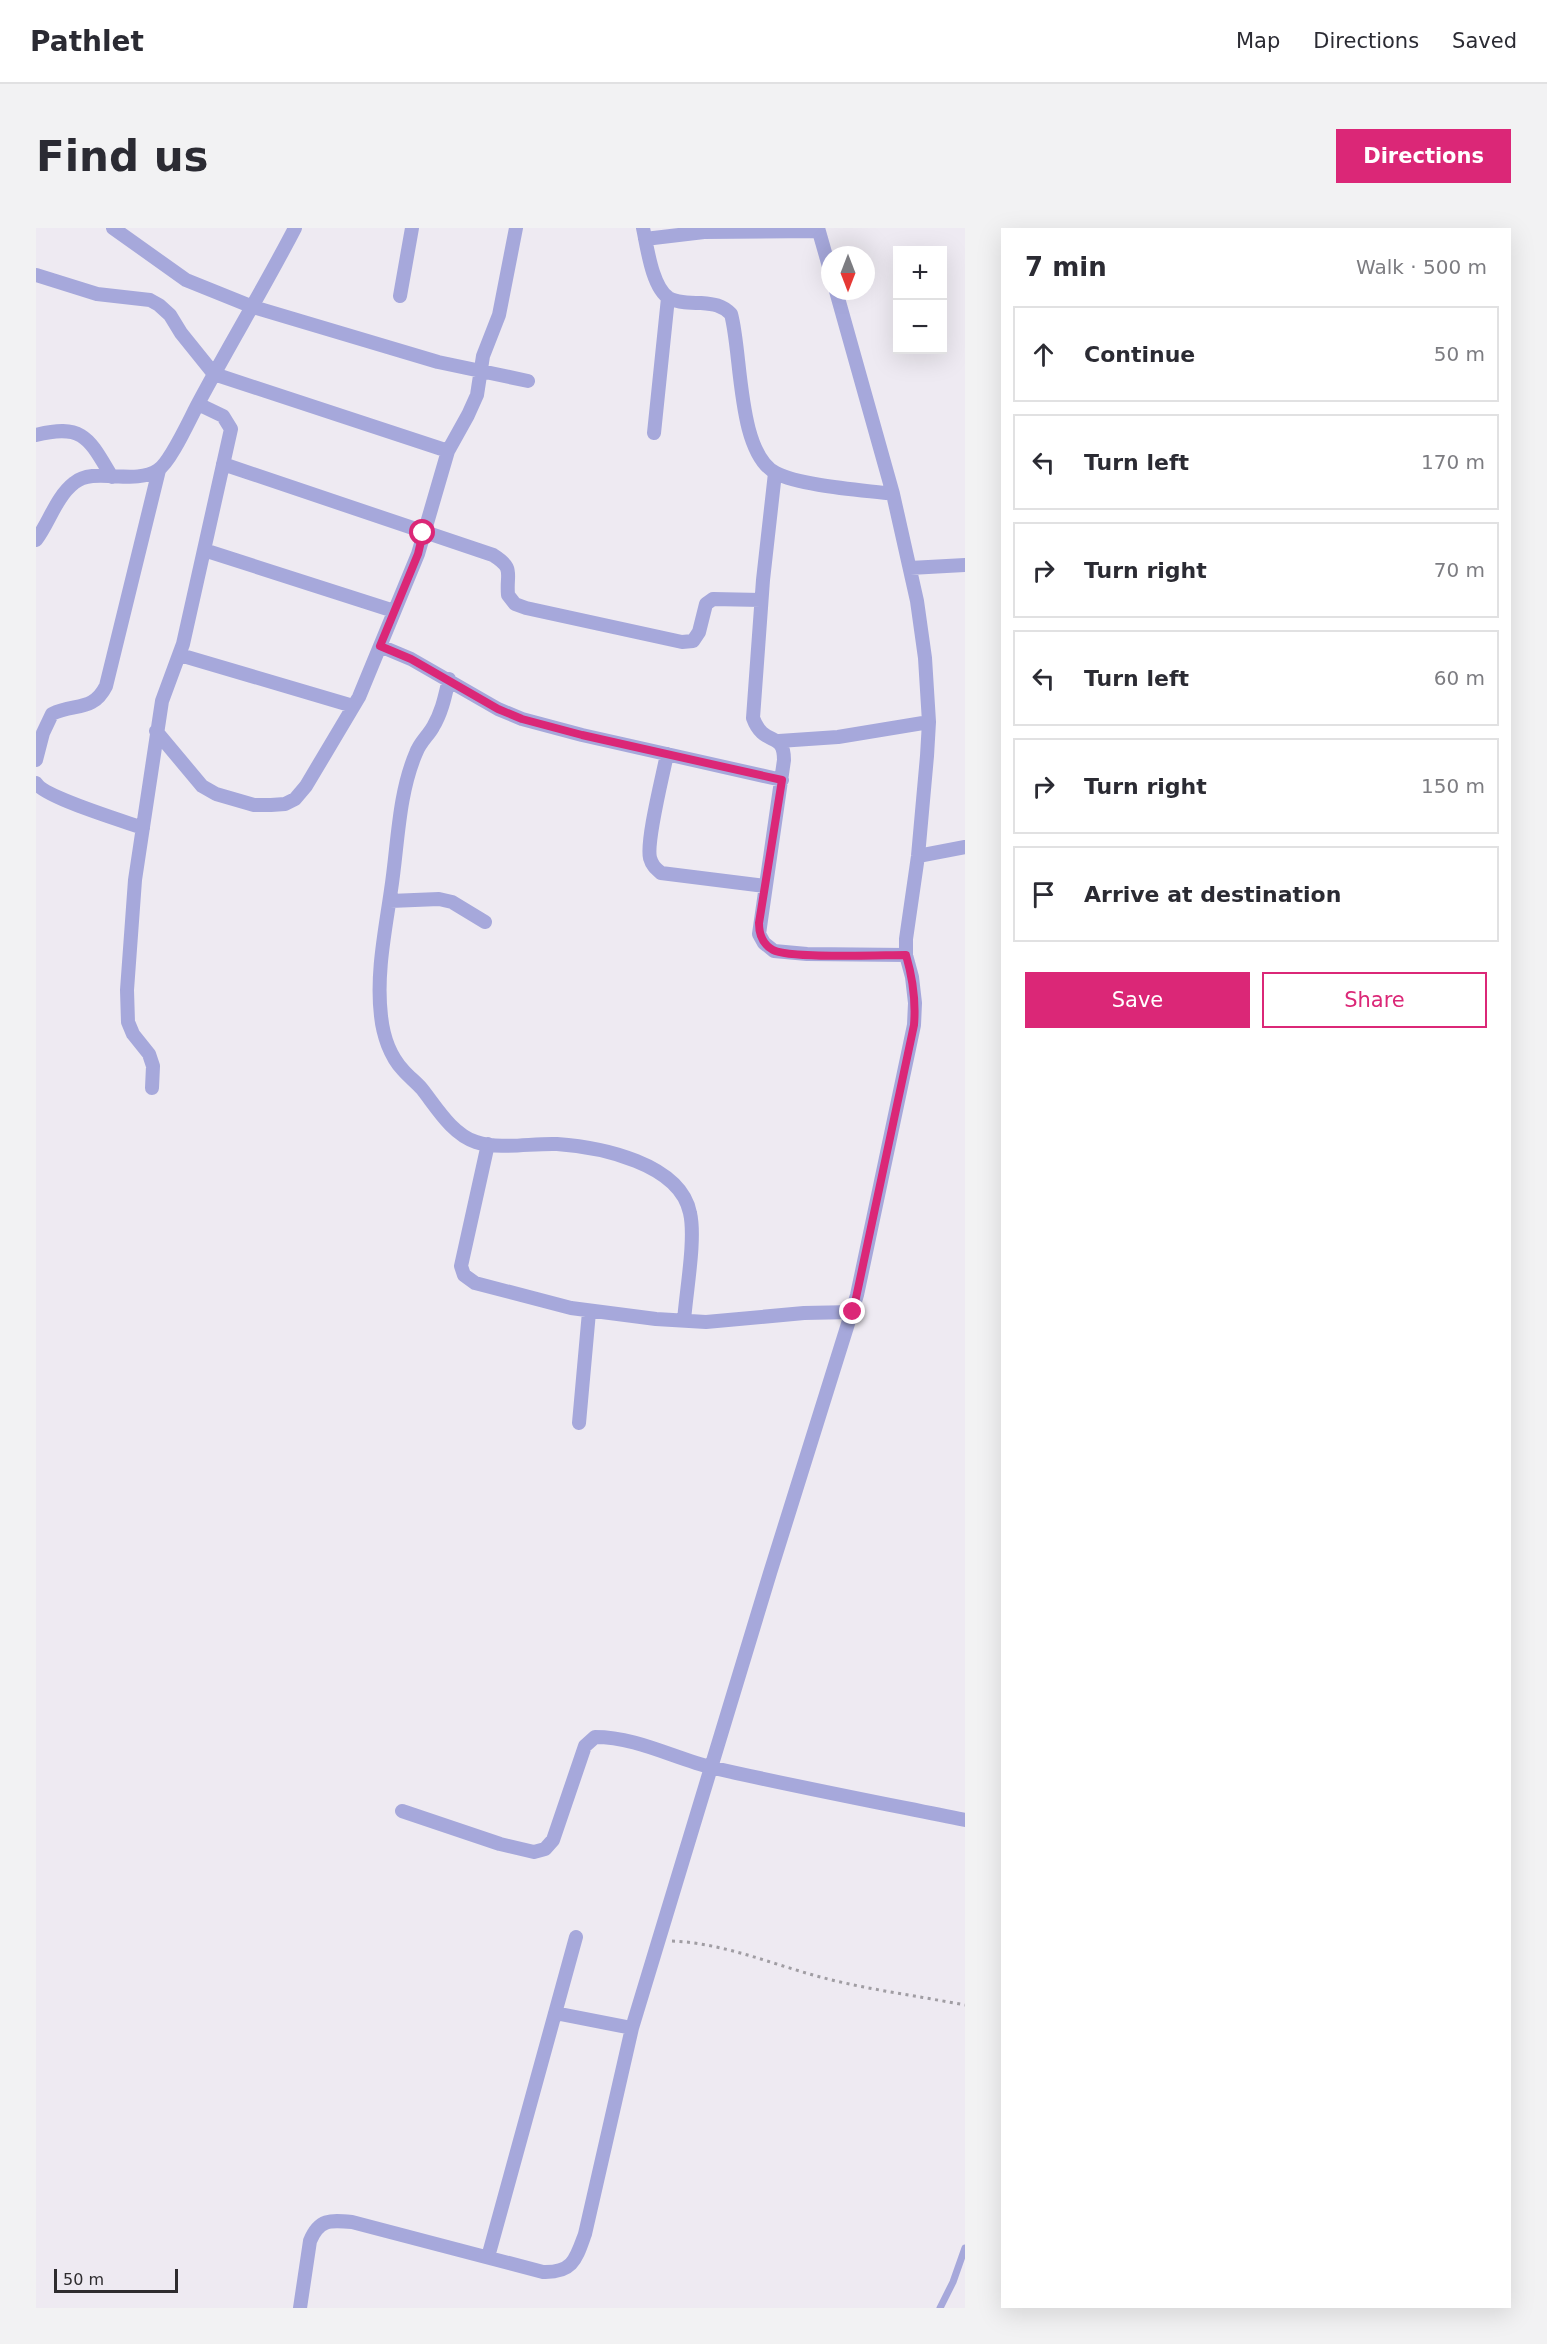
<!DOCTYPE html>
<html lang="en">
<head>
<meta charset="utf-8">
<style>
	:root { --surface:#fff; --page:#f2f2f3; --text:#2b2b33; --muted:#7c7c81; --line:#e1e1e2; --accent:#db2777 }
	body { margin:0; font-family:"DejaVu Sans",sans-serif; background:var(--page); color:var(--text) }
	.controls { position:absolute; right:18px; top:18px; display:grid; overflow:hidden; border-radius:0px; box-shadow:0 6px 24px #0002 }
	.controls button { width:54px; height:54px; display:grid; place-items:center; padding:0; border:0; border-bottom:2px solid var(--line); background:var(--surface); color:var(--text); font:30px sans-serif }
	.compass { position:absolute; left:785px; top:18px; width:54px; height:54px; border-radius:50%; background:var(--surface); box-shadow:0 6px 24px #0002; rotate:180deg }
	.scale { position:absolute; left:18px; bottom:15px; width:124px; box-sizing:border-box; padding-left:6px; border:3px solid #2e2c2f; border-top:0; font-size:16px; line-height:21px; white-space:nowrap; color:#2e2c2f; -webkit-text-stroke:4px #eeeaf2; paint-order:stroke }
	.stop { position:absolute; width:18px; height:18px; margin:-14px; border:4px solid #db2777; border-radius:50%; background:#fff }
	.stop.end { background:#db2777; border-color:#fff; box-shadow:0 2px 6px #0008 }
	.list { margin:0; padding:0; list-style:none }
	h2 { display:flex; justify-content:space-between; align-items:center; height:78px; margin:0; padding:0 24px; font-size:26px }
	h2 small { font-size:20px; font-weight:400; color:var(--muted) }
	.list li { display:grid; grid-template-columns:39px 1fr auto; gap:18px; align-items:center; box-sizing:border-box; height:96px; margin:0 12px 12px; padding:0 12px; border:2px solid var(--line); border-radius:0px }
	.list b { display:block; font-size:22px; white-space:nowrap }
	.list em { font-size:20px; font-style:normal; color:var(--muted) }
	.actions { display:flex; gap:12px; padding:18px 24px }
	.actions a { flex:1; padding:14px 0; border:2px solid var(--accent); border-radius:0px; text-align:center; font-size:21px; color:var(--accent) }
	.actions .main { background:var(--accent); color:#fff }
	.icon { flex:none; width:33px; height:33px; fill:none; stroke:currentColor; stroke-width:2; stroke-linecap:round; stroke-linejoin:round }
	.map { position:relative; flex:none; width:929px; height:2080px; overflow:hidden; border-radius:0px }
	header { display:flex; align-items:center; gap:36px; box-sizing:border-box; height:84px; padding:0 30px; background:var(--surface); border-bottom:2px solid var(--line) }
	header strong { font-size:28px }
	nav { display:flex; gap:33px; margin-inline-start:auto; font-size:21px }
	.intro { display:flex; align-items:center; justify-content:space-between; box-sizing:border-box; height:144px; padding:0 36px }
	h1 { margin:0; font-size:42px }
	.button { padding:15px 27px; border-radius:0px; background:var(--accent); color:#fff; font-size:21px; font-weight:700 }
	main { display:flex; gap:36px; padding:0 36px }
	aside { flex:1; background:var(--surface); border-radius:0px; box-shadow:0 6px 24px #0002 }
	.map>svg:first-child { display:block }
</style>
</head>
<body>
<header>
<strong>Pathlet</strong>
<nav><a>Map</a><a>Directions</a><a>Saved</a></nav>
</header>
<div class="intro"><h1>Find us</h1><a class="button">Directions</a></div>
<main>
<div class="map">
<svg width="929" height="2080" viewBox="0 0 929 2080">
	<rect width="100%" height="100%" fill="#eeeaf2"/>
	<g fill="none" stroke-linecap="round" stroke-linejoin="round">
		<path stroke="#a09da3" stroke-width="3" stroke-dasharray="3 4.5" stroke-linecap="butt" d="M 636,1713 C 688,1715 738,1737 788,1750 C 834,1762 882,1768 929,1777"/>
		<path stroke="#a6a8db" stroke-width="7" d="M 904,2080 L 917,2054 L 929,2020"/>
		<path stroke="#a6a8db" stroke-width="14" d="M 77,0 L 150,52 L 217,79 L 402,134 L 492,153
			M 607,0 C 611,18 616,60 633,70 C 642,75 655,75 665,75 C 678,76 686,77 695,86 C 706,125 701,225 740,245 C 765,258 827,262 857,266
			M 782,0 L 794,42
			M 609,11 L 668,4 L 782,3
			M 0,47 L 61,66 L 114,72 L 123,77 L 134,87 L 145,105 L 178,146 L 412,223
			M 364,68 L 376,0
			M 618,205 L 632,70
			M 0,207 C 48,195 53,211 76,249
			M 187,236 L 457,327 C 479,341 470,344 472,367 L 479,376 L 490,380 L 646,414 L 657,413 L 663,404 L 670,376 L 677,371 L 725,372
			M 739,245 L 727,352 L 717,490 C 728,520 748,502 748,532 L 723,706 L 728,715 L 738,723 L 771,726 L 870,727
			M 0,312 C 13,295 20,269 38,255 C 58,238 98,258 122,242 C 135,234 155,188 164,172 C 195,114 229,58 259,0
			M 168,322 L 358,383
			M 874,340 L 929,337
			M 344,418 L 375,431 L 462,481 L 486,491 L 546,507 L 746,552
			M 144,427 L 317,478
			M 413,451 C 409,468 406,484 397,499 C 392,508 384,514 380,525 C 362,567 362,617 355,662 C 349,704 340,746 345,788 C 347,807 354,828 367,842 C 373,849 380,854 386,861 C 401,880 416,906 440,914 C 465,922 495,915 521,916 C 564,919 644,935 654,985 C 660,1011 650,1064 648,1093
			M 120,503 L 166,558 L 180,566 L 218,577 L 235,577 L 249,576 L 259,571 L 270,558 L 323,469 L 382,326 L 412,223 L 432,187 L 441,167 L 447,128 L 463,87 L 480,0
			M 743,513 L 802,509 L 893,494
			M 631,526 C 627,547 610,613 614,630 C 616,637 619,640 625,645 L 729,658
			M 0,532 L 7,505 L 16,486 C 39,475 57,484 70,458 L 123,242
			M 0,555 C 8,569 87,593 107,600
			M 882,628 L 929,619
			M 354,673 L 403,671 L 416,674 L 449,694
			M 116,860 L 117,838 L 113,826 L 97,806 L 92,794 L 91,762 L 99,652 L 126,473 L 147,416 L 195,201 L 187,188 L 162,176
			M 452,916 L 425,1038 L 428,1047 L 439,1055 L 535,1080 L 620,1091 L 670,1094 L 768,1085 L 817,1084
			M 543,1195 L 553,1084
			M 366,1583 L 464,1616 L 498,1624 L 509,1621 L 517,1612 L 549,1518 L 559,1509 C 601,1509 637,1530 678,1540 C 761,1559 845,1575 929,1592
			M 519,1785 L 596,1800
			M 452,2029 L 540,1709
			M 264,2080 L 274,2013 C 283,1991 294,1992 316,1994 L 507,2044 C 537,2045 540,2031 549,2006 L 596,1800 L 734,1345 L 821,1067 L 878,797 L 879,775 L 876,749 L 870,727 L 870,711 L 882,628 L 891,528 L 893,494 L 889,430 L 881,373 L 857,266 L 800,63"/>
	</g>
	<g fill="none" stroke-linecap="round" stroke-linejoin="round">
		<path stroke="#db2777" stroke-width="8" d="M 387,305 L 382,326 L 344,418 L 375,431 L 462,481 L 486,491 L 546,507 L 746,552 L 723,695 C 723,706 726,716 737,722 C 754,731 845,727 870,727 C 877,751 880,773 878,797 L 817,1084"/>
	</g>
</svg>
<div class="controls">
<button>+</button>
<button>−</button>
</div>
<svg class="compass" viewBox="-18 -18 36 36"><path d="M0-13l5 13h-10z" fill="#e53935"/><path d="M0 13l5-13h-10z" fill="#7c7c81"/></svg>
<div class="scale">50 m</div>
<div class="stop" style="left:387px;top:305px"></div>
<div class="stop end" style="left:817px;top:1084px"></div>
</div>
<aside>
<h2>7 min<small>Walk · 500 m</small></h2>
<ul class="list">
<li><svg class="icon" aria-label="ahead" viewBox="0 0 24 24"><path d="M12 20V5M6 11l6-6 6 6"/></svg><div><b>Continue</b></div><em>50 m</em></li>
<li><svg class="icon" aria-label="left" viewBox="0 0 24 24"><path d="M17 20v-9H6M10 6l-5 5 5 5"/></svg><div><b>Turn left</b></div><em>170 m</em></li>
<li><svg class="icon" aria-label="right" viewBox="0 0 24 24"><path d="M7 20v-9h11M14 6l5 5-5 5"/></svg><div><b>Turn right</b></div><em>70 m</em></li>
<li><svg class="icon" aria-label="left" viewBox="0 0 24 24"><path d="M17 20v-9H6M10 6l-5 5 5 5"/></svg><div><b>Turn left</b></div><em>60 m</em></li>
<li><svg class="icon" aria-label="right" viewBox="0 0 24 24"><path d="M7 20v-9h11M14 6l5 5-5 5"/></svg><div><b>Turn right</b></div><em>150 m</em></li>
<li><svg class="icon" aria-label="arrive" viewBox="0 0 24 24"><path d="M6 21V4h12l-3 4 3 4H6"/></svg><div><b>Arrive at destination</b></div></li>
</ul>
<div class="actions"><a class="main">Save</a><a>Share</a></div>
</aside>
</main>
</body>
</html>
